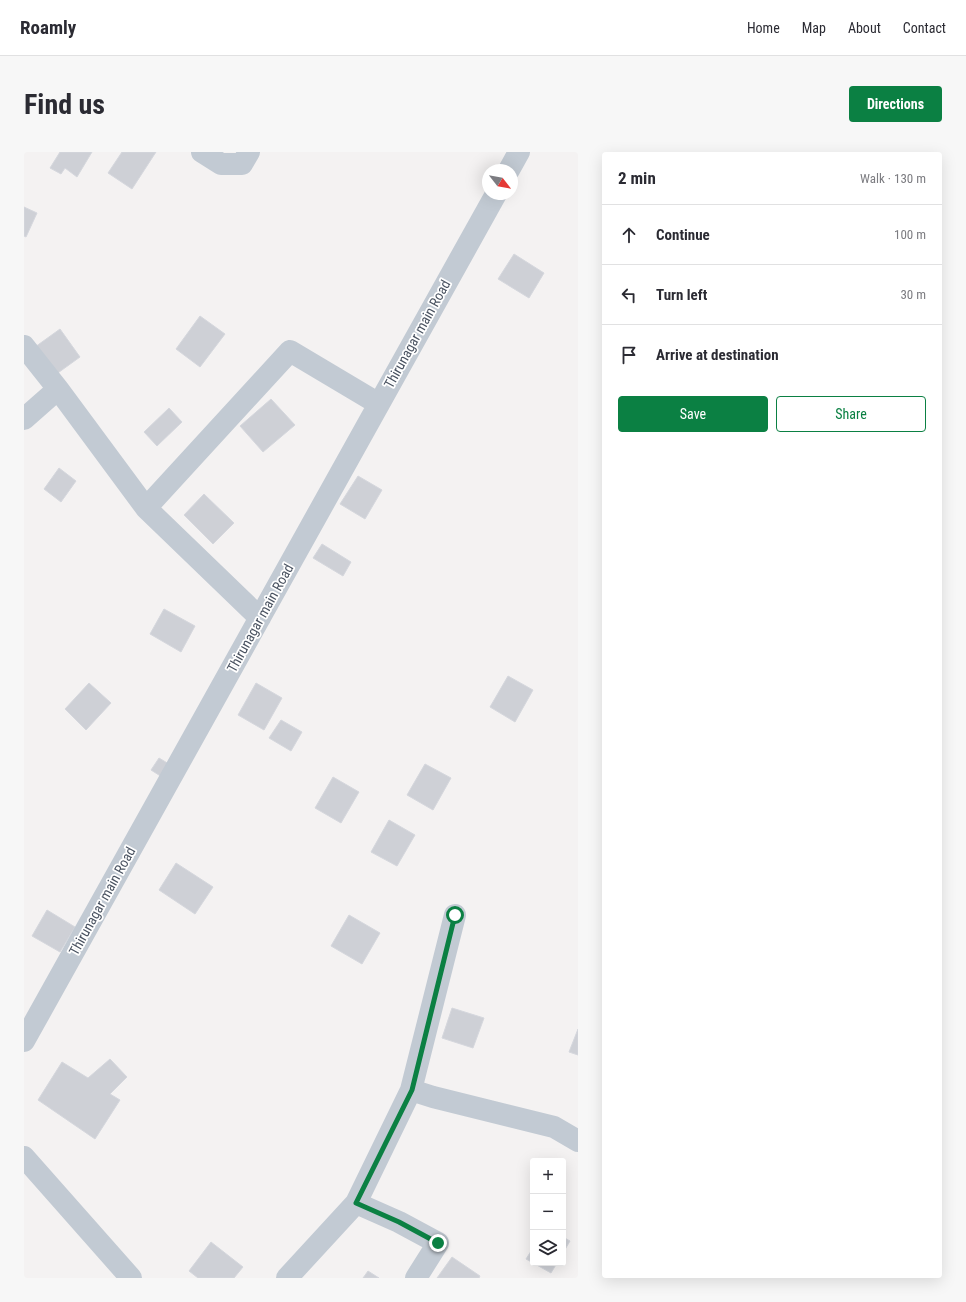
<!DOCTYPE html>
<html lang="en">
<head>
<meta charset="utf-8">
<style>
	:root { --surface:#fff; --page:#f7f7f7; --text:#2b2b33; --muted:#7c7c81; --line:#e1e1e2; --accent:#0b8043 }
	body { margin:0; font-family:"Roboto Condensed",sans-serif; background:var(--page); color:var(--text) }
	.controls { position:absolute; right:12px; bottom:12px; display:grid; overflow:hidden; border-radius:4px; box-shadow:0 4px 16px #0002 }
	.controls button { width:36px; height:36px; display:grid; place-items:center; padding:0; border:0; border-bottom:1px solid var(--line); background:var(--surface); color:var(--text); font:20px sans-serif }
	.compass { position:absolute; left:458px; top:12px; width:36px; height:36px; border-radius:50%; background:var(--surface); box-shadow:0 4px 16px #0002; rotate:121deg }
	.stop { position:absolute; width:12px; height:12px; margin:-9px; border:3px solid #0b8043; border-radius:50%; background:#fff }
	.stop.end { background:#0b8043; border-color:#fff; box-shadow:0 1px 4px #0008 }
	.list { margin:0; padding:0; list-style:none }
	h2 { display:flex; justify-content:space-between; align-items:center; height:52px; margin:0; padding:0 16px; font-size:17px }
	h2 small { font-size:13px; font-weight:400; color:var(--muted) }
	.list li { display:grid; grid-template-columns:26px 1fr auto; gap:12px; align-items:center; box-sizing:border-box; height:60px; padding:0 16px; border-top:1px solid var(--line) }
	.list b { display:block; font-size:15px; white-space:nowrap }
	.list em { font-size:13px; font-style:normal; color:var(--muted) }
	.actions { display:flex; gap:8px; padding:12px 16px }
	.actions a { flex:1; padding:9px 0; border:1px solid var(--accent); border-radius:4px; text-align:center; font-size:14px; color:var(--accent) }
	.actions .main { background:var(--accent); color:#fff }
	.icon { flex:none; width:22px; height:22px; fill:none; stroke:currentColor; stroke-width:2; stroke-linecap:round; stroke-linejoin:round }
	.map { position:relative; flex:none; width:554px; height:1126px; overflow:hidden; border-radius:4px }
	header { display:flex; align-items:center; gap:24px; box-sizing:border-box; height:56px; padding:0 20px; background:var(--surface); border-bottom:1px solid var(--line) }
	header strong { font-size:19px }
	nav { display:flex; gap:22px; margin-inline-start:auto; font-size:14px }
	.intro { display:flex; align-items:center; justify-content:space-between; box-sizing:border-box; height:96px; padding:0 24px }
	h1 { margin:0; font-size:28px }
	.button { padding:10px 18px; border-radius:4px; background:var(--accent); color:#fff; font-size:14px; font-weight:700 }
	main { display:flex; gap:24px; padding:0 24px }
	aside { flex:1; background:var(--surface); border-radius:4px; box-shadow:0 4px 16px #0002 }
	.map>svg:first-child { display:block }
</style>
</head>
<body>
<header>
<strong>Roamly</strong>
<nav><a>Home</a><a>Map</a><a>About</a><a>Contact</a></nav>
</header>
<div class="intro"><h1>Find us</h1><a class="button">Directions</a></div>
<main>
<div class="map">
<svg width="554" height="1126" viewBox="0 0 554 1126">
	<rect width="100%" height="100%" fill="#f4f2f2"/>
	<path fill="#ced0d6" stroke="#d5d7dd" d="M 36,0 L 68,0 L 53,25 L 41,16 L 37,22 L 26,16 Z
		M 98,0 L 132,0 L 108,37 L 84,21 Z
		M 0,55 L 13,61 L 2,85 L 0,84 Z
		M 490,102 L 520,121 L 505,146 L 474,127 Z
		M 176,164 L 201,182 L 176,215 L 152,197 Z
		M 36,177 L 56,205 L 31,223 L 11,195 Z
		M 247,247 L 271,273 L 239,300 L 216,274 Z
		M 145,256 L 158,270 L 133,294 L 120,280 Z
		M 35,316 L 52,329 L 37,350 L 20,337 Z
		M 334,324 L 358,338 L 341,367 L 316,352 Z
		M 180,342 L 210,371 L 189,392 L 160,363 Z
		M 298,392 L 327,410 L 319,424 L 289,406 Z
		M 140,457 L 171,474 L 157,500 L 126,482 Z
		M 484,524 L 509,538 L 491,570 L 466,555 Z
		M 65,531 L 87,551 L 62,578 L 41,557 Z
		M 232,531 L 258,546 L 240,578 L 214,563 Z
		M 257,568 L 278,580 L 267,599 L 245,586 Z
		M 135,606 L 145,612 L 138,625 L 127,618 Z
		M 401,612 L 427,626 L 409,658 L 383,643 Z
		M 309,625 L 335,640 L 317,671 L 291,656 Z
		M 365,668 L 391,683 L 373,714 L 347,700 Z
		M 152,711 L 189,735 L 171,762 L 135,738 Z
		M 23,758 L 51,775 L 36,800 L 8,784 Z
		M 325,763 L 356,781 L 338,812 L 307,794 Z
		M 428,856 L 460,866 L 449,896 L 418,886 Z
		M 554,877 L 554,903 L 545,900 Z
		M 86,907 L 103,925 L 86,942 L 96,948 L 71,987 L 14,948 L 38,910 L 64,926 Z
		M 539,1085 L 546,1089 L 539,1101 Z
		M 187,1090 L 219,1115 L 210,1126 L 174,1126 L 165,1119 Z
		M 509,1096 L 509,1111 L 533,1111 L 527,1121 L 502,1107 Z
		M 428,1105 L 456,1124 L 455,1126 L 413,1126 Z
		M 344,1119 L 355,1126 L 339,1126 Z"/>
	<g fill="none" stroke-linecap="round" stroke-linejoin="round">
		<path stroke="#c2cad3" stroke-width="22" d="M 178,0 L 197,12 L 218,12 L 225,0
			M 485,18 L 495,0
			M 0,194 L 34,237 L 122,356 L 236,466
			M 0,267 L 34,237
			M 122,356 L 266,199 L 355,252
			M 0,889 L 472,42
			M 387,938 L 409,945 L 530,975 L 554,989
			M 0,1005 L 107,1126
			M 332,1051 L 375,1070 L 414,1091 L 392,1126
			M 263,1126 L 332,1051 L 387,938 L 431,763"/>
	</g>
	<g fill="none" stroke-linecap="round" stroke-linejoin="round">
		<path stroke="#0b8043" stroke-width="5" d="M 414,1091 L 375,1070 L 332,1051 L 388,938 L 431,763"/>
	</g>
	<g text-anchor="middle" stroke-width="3.5" stroke-linejoin="round" paint-order="stroke">
		<g font-size="14" fill="#495260" stroke="#fff">
			<text transform="translate(393 182) rotate(-61)" y="5">Thirunagar main Road</text>
			<text transform="translate(236 466) rotate(-61)" y="5">Thirunagar main Road</text>
			<text transform="translate(78 749) rotate(-61)" y="5">Thirunagar main Road</text>
		</g>
	</g>
</svg>
<div class="controls">
<button>+</button>
<button>−</button>
<button><svg class="icon" aria-label="layers" viewBox="0 0 24 24"><path d="M12 4l9 5-9 5-9-5zM3 14l9 5 9-5"/></svg></button>
</div>
<svg class="compass" viewBox="-18 -18 36 36"><path d="M0-13l5 13h-10z" fill="#e53935"/><path d="M0 13l5-13h-10z" fill="#7c7c81"/></svg>
<div class="stop" style="left:431px;top:763px"></div>
<div class="stop end" style="left:414px;top:1091px"></div>
</div>
<aside>
<h2>2 min<small>Walk · 130 m</small></h2>
<ul class="list">
<li><svg class="icon" aria-label="ahead" viewBox="0 0 24 24"><path d="M12 20V5M6 11l6-6 6 6"/></svg><div><b>Continue</b></div><em>100 m</em></li>
<li><svg class="icon" aria-label="left" viewBox="0 0 24 24"><path d="M17 20v-9H6M10 6l-5 5 5 5"/></svg><div><b>Turn left</b></div><em>30 m</em></li>
<li><svg class="icon" aria-label="arrive" viewBox="0 0 24 24"><path d="M6 21V4h12l-3 4 3 4H6"/></svg><div><b>Arrive at destination</b></div></li>
</ul>
<div class="actions"><a class="main">Save</a><a>Share</a></div>
</aside>
</main>
</body>
</html>
